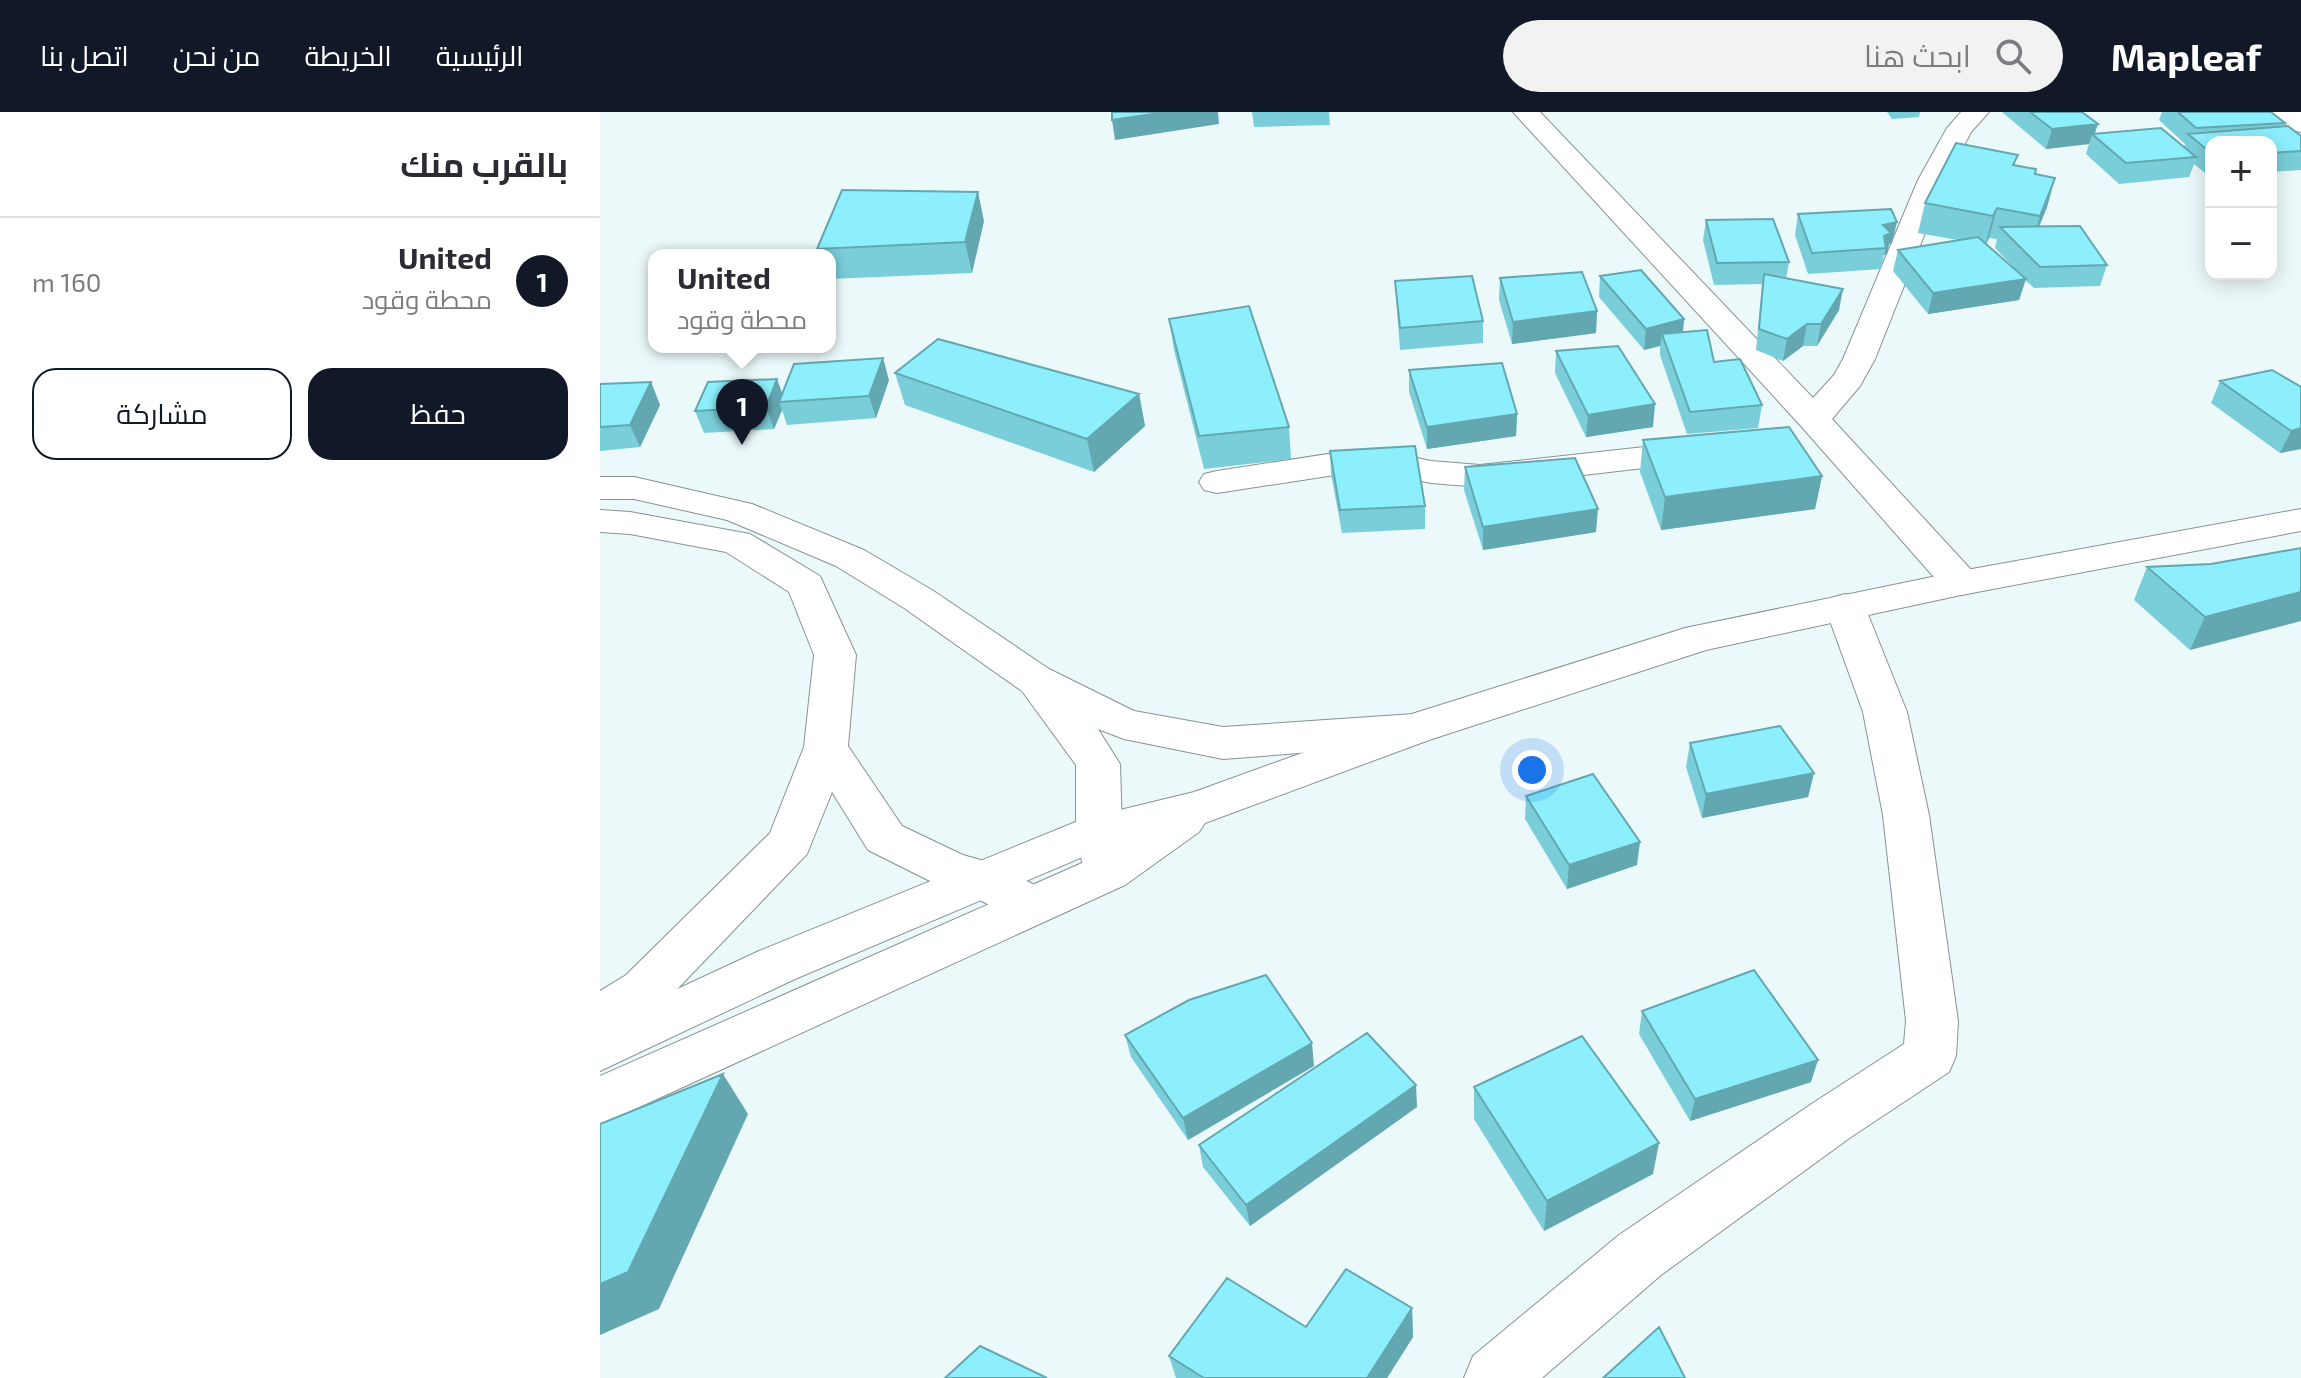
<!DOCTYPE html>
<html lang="ar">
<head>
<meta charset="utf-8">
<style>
	:root { --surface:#fff; --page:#f2f2f3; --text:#2b2b33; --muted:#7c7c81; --line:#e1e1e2; --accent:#111827 }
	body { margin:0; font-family:"Exo 2",Cairo,sans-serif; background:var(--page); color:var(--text); direction:rtl }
	.controls { position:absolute; right:24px; top:24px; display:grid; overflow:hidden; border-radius:16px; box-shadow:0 4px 20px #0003 }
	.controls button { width:72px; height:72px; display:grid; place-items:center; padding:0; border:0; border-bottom:2px solid var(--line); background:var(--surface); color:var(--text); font:40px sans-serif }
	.you { position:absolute; left:932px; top:658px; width:28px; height:28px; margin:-20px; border:6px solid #fff; border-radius:50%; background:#1a73e8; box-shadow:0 0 0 12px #1a73e833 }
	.badge { display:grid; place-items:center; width:52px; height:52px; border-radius:50%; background:var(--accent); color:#fff; font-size:26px; font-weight:700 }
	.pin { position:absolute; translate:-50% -66px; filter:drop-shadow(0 2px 4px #0008) }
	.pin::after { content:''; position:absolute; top:42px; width:28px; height:24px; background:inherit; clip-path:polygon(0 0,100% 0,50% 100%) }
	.popup { position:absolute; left:48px; top:137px; width:188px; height:104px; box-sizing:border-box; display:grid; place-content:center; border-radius:16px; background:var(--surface); filter:drop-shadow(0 2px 6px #0005); font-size:26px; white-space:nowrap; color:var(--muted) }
	.popup b { font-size:30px; color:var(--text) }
	.popup::after { content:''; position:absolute; left:50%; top:100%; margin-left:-16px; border:16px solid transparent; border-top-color:var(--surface) }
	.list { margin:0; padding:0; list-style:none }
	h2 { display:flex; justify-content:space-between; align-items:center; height:104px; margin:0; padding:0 32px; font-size:34px }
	h2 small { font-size:26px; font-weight:400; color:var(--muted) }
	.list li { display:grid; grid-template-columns:52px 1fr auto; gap:24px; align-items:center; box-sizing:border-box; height:128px; padding:0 32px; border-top:2px solid var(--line) }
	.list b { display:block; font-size:30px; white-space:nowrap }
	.list p { margin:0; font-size:26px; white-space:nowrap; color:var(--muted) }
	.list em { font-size:26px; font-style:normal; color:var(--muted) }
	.actions { display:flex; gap:16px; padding:24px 32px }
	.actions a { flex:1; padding:18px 0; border:2px solid var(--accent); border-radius:24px; text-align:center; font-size:28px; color:var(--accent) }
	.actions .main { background:var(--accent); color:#fff }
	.icon { flex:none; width:44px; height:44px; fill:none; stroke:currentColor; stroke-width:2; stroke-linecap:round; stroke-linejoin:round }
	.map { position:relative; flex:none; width:1701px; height:1266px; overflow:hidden; direction:ltr }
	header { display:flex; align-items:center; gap:48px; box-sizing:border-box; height:112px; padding:0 40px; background:var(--accent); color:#fff }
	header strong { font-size:38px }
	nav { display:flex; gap:44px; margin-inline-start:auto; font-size:28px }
	.search { width:560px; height:72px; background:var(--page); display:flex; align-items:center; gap:20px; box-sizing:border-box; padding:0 28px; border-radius:44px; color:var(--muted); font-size:30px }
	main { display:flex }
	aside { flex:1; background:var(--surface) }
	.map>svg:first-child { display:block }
</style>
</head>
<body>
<header>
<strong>Mapleaf</strong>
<div class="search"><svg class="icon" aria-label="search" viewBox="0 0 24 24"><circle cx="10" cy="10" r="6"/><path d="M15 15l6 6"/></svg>ابحث هنا</div>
<nav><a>الرئيسية</a><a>الخريطة</a><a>من نحن</a><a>اتصل بنا</a></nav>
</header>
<main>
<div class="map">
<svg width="1701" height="1266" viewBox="0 0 1701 1266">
	<rect width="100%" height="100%" fill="#ecf9fb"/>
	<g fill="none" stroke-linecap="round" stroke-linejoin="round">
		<defs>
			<path id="minor" d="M 913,0 L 940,0 L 1213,286 L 1234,263 L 1243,247 L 1318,68 L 1347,16 L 1361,0 L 1389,0 L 1371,20 L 1346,68 L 1275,247 L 1260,274 L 1232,307 L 1375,462 L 1381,471 L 1375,480 L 1361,483 L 1347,480 L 1201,314 Z
				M 1099,329 L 1112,332 L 1117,340 L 1112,348 L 880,375 L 831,371 L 780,360 L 754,360 L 617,381 L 604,378 L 599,370 L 604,362 L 617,359 L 754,338 L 780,338 L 831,349 L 880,353 Z
				M 1245,482 L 1259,486 L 1265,495 L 1307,600 L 1329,703 L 1358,909 L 1356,944 L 1349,960 L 1251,1025 L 1061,1163 L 942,1266 L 864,1266 L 873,1244 L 1019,1123 L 1213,991 L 1304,932 L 1306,909 L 1283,703 L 1263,600 L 1225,495 L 1231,486 Z"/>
			<path id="major" d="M 1672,0 L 1701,0 L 1701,20 L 1692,18 Z
				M 1701,397 L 1701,419 L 1361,483 L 1106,538 L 829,628 L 605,711 L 599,720 L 525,773 L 0,1013 L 0,964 L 491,747 L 511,733 L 195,867 L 0,959 L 0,913 L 159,839 L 483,707 L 594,680 L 799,606 L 1085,516 L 1361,459 Z"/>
			<path id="highway" d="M 0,365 L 34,365 L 152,392 L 264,438 L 332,478 L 449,557 L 534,599 L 623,615 L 814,602 L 829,606 L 836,617 L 829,628 L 814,632 L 623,647 L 524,627 L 498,617 L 520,652 L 522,719 L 532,760 L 525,773 L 508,778 L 491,773 L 484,760 L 476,719 L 476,653 L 422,579 L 304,496 L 236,454 L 127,408 L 34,387 L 0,387 Z
				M 0,398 L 30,400 L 150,422 L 220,464 L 256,543 L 248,634 L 302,714 L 363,743 L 398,753 L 449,781 L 456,794 L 449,807 L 432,813 L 415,807 L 367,781 L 334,771 L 268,738 L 232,680 L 207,742 L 62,893 L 18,921 L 0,928 L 0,879 L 26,863 L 170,721 L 204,635 L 214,543 L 189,480 L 126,440 L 30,422 L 0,420 Z"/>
		</defs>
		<use href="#minor" stroke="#879294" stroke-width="2"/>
		<use href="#major" stroke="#879294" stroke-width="2"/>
		<use href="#highway" stroke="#879294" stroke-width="2"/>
		<use href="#minor" fill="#fff" fill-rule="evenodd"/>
		<use href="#major" fill="#fff" fill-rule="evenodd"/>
		<use href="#highway" fill="#fff" fill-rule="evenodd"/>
	</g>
	<path fill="#7aced9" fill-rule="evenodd" d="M 652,0 L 729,0 L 730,13 L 654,15 Z
		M 1287,0 L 1320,0 L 1319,5 L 1292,7 Z
		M 1402,0 L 1482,0 L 1495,22 L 1584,35 L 1585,32 L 1559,8 L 1562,0 L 1671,0 L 1685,11 L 1684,14 L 1701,24 L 1701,58 L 1671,60 L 1671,30 L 1611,30 L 1611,66 L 1594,52 L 1589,65 L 1519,72 L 1486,42 L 1489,32 L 1446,37 Z
		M 1415,54 L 1435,62 L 1455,66 L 1447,95 L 1439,115 L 1507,153 L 1500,174 L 1434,176 L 1425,168 L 1419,188 L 1328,202 L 1293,159 L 1298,138 L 1358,128 L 1318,121 L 1325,91 ZM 1389,126 L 1397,127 L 1395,136 L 1421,163 L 1386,132 Z
		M 1198,102 L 1292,131 L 1289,132 L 1287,142 L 1284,143 L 1281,157 L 1208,162 L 1195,123 Z
		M 1106,108 L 1189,150 L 1186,167 L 1239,198 L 1217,234 L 1203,234 L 1183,249 L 1156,238 L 1162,172 L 1114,173 L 1103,128 Z
		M 384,109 L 372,161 L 230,167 L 230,143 L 219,143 L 217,137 Z
		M 1000,164 L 1084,207 L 1083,220 L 1162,293 L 1158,316 L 1087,322 L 1060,243 L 1060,234 L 1044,238 L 999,185 Z
		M 900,166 L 997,199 L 996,221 L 912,232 L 899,188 Z
		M 795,169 L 883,209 L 883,231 L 800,238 Z
		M 569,207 L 689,315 L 691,347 L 604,357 L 574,238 Z
		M 956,239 L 1053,315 L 986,325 L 955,261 Z
		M 809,258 L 917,302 L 916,324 L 827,337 L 809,280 Z
		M 295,261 L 539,282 L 545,314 L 494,360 L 305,293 Z
		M 289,268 L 276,306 L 187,313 L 182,298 L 174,317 L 104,321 L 95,299 L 182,282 Z
		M 1620,269 L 1701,275 L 1701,337 L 1680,341 L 1611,291 Z
		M 51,270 L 60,293 L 40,335 L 0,339 L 0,272 Z
		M 1043,328 L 1222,364 L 1215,397 L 1061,418 L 1040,360 Z
		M 730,339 L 825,394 L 825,417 L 742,421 L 731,362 Z
		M 865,355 L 996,420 L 883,438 L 864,378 Z
		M 1701,436 L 1590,538 L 1534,488 L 1547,455 L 1611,452 Z
		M 1090,631 L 1214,661 L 1208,685 L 1102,706 L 1086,655 Z
		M 926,684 L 1037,753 L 967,777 L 925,707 Z
		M 1042,899 L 1211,970 L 1090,1009 L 1039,922 Z
		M 525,923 L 714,954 L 588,1028 L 531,945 Z
		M 874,975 L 1053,1062 L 944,1119 L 874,1007 Z
		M 817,995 L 650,1114 L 603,1055 L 599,1033 Z
		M 812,1196 L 813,1225 L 787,1266 L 576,1266 L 569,1244 L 706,1215 Z"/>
	<path fill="#63a7b0" d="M 566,0 L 618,0 L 619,12 L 515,28 L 512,8 Z
		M 1498,12 L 1494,24 L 1492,22 L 1489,32 L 1446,37 L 1452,17 Z
		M 1455,66 L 1447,95 L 1431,134 L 1440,104 Z
		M 378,80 L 384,109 L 372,161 L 365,130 Z
		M 1397,96 L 1389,126 L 1385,134 L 1393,104 Z
		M 1297,110 L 1292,131 L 1289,132 L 1287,142 L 1284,143 L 1286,136 L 1283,113 Z
		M 1426,167 L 1419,188 L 1328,202 L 1333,181 Z
		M 1243,177 L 1239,198 L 1217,234 L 1221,212 Z
		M 997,199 L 996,221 L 912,232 L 913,210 Z
		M 1084,207 L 1082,229 L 1062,222 L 1060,234 L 1044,238 L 1046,217 Z
		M 1207,212 L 1203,234 L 1183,249 L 1187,227 Z
		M 283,246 L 289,268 L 276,306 L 269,284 Z
		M 177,267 L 185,289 L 179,290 L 182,298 L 174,317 L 166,295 Z
		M 51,270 L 60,293 L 40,335 L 30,313 Z
		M 539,282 L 545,314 L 494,360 L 487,327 Z
		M 1055,292 L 1053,315 L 986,325 L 988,303 Z
		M 917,302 L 916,324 L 827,337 L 827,315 Z
		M 1701,316 L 1701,337 L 1680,341 L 1691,319 Z
		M 1222,364 L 1215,397 L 1061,418 L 1065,385 Z
		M 998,397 L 996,420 L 883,438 L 883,415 Z
		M 1701,480 L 1701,509 L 1590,538 L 1605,505 Z
		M 1214,661 L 1208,685 L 1102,706 L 1106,682 Z
		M 1040,730 L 1037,753 L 967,777 L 969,753 Z
		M 712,931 L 714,954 L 588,1028 L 583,1006 Z
		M 1218,948 L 1211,970 L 1090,1009 L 1095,987 Z
		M 123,962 L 148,1002 L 59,1197 L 0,1223 L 0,1172 Z
		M 816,973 L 817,995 L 650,1114 L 646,1093 Z
		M 1059,1031 L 1053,1062 L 944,1119 L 947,1089 Z
		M 812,1196 L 813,1225 L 787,1266 L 767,1266 Z"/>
	<path fill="#8eeffc" stroke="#63a7b0" stroke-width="2" d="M 512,0 L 566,0 L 512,8 Z
		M 1430,0 L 1482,0 L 1498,12 L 1452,17 Z
		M 1578,0 L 1671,0 L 1685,11 L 1596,16 Z
		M 1688,14 L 1701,24 L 1701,39 L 1671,41 L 1671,30 L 1611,30 L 1611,41 L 1588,22 Z
		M 1561,16 L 1596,45 L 1526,51 L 1492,22 Z
		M 1356,31 L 1418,43 L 1413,53 L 1436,57 L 1435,62 L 1455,66 L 1440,104 L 1397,96 L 1393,104 L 1325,91 Z
		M 242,78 L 378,80 L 365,130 L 217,137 Z
		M 1291,97 L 1297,110 L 1283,113 L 1291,121 L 1284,124 L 1286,136 L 1212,141 L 1198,102 Z
		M 1173,107 L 1189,150 L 1117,151 L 1106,108 Z
		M 1480,114 L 1507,153 L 1440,155 L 1400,115 Z
		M 1378,125 L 1426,167 L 1333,181 L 1298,138 Z
		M 1041,158 L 1084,207 L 1046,217 L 1000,164 Z
		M 982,160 L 997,199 L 913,210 L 900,166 Z
		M 1164,162 L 1243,177 L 1221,212 L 1207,212 L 1187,227 L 1159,217 Z
		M 872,164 L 883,209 L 800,216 L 795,169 Z
		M 649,194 L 689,315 L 599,324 L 569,207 Z
		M 1107,218 L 1114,250 L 1140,247 L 1162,293 L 1090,300 L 1062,222 Z
		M 338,227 L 539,282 L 487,327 L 295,261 Z
		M 1018,234 L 1055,292 L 988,303 L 956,239 Z
		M 283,246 L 269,284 L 179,290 L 194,252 Z
		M 902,251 L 917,302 L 827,315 L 809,258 Z
		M 1672,258 L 1701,275 L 1701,316 L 1691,319 L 1620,269 Z
		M 177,267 L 166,295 L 95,299 L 108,270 Z
		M 51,270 L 30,313 L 0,315 L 0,272 Z
		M 1189,315 L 1222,364 L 1065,385 L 1043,328 Z
		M 815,334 L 825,394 L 740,398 L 730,339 Z
		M 975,346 L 998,397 L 883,415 L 865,355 Z
		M 1701,436 L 1701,480 L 1605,505 L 1547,455 L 1611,452 Z
		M 1180,614 L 1214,661 L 1106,682 L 1090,631 Z
		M 993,662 L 1040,730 L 969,753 L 926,684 Z
		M 1154,858 L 1218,948 L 1095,987 L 1042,899 Z
		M 666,863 L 712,931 L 583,1006 L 525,923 L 589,888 Z
		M 767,921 L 816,973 L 646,1093 L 599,1033 Z
		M 982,924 L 1059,1031 L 947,1089 L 874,975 Z
		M 123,962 L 28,1160 L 0,1172 L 0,1012 Z
		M 746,1157 L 812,1196 L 767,1266 L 604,1266 L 569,1244 L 627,1166 L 706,1215 Z
		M 1059,1215 L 1085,1266 L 1003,1266 Z
		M 380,1234 L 447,1266 L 345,1266 Z"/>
</svg>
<div class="controls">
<button>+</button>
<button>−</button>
</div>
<div class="you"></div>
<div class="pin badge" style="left:142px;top:333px">1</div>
<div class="popup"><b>United</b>محطة وقود</div>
</div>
<aside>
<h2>بالقرب منك<small></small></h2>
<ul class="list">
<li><span class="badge">1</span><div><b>United</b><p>محطة وقود</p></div><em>160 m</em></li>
</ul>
<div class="actions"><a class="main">حفظ</a><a>مشاركة</a></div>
</aside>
</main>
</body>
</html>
